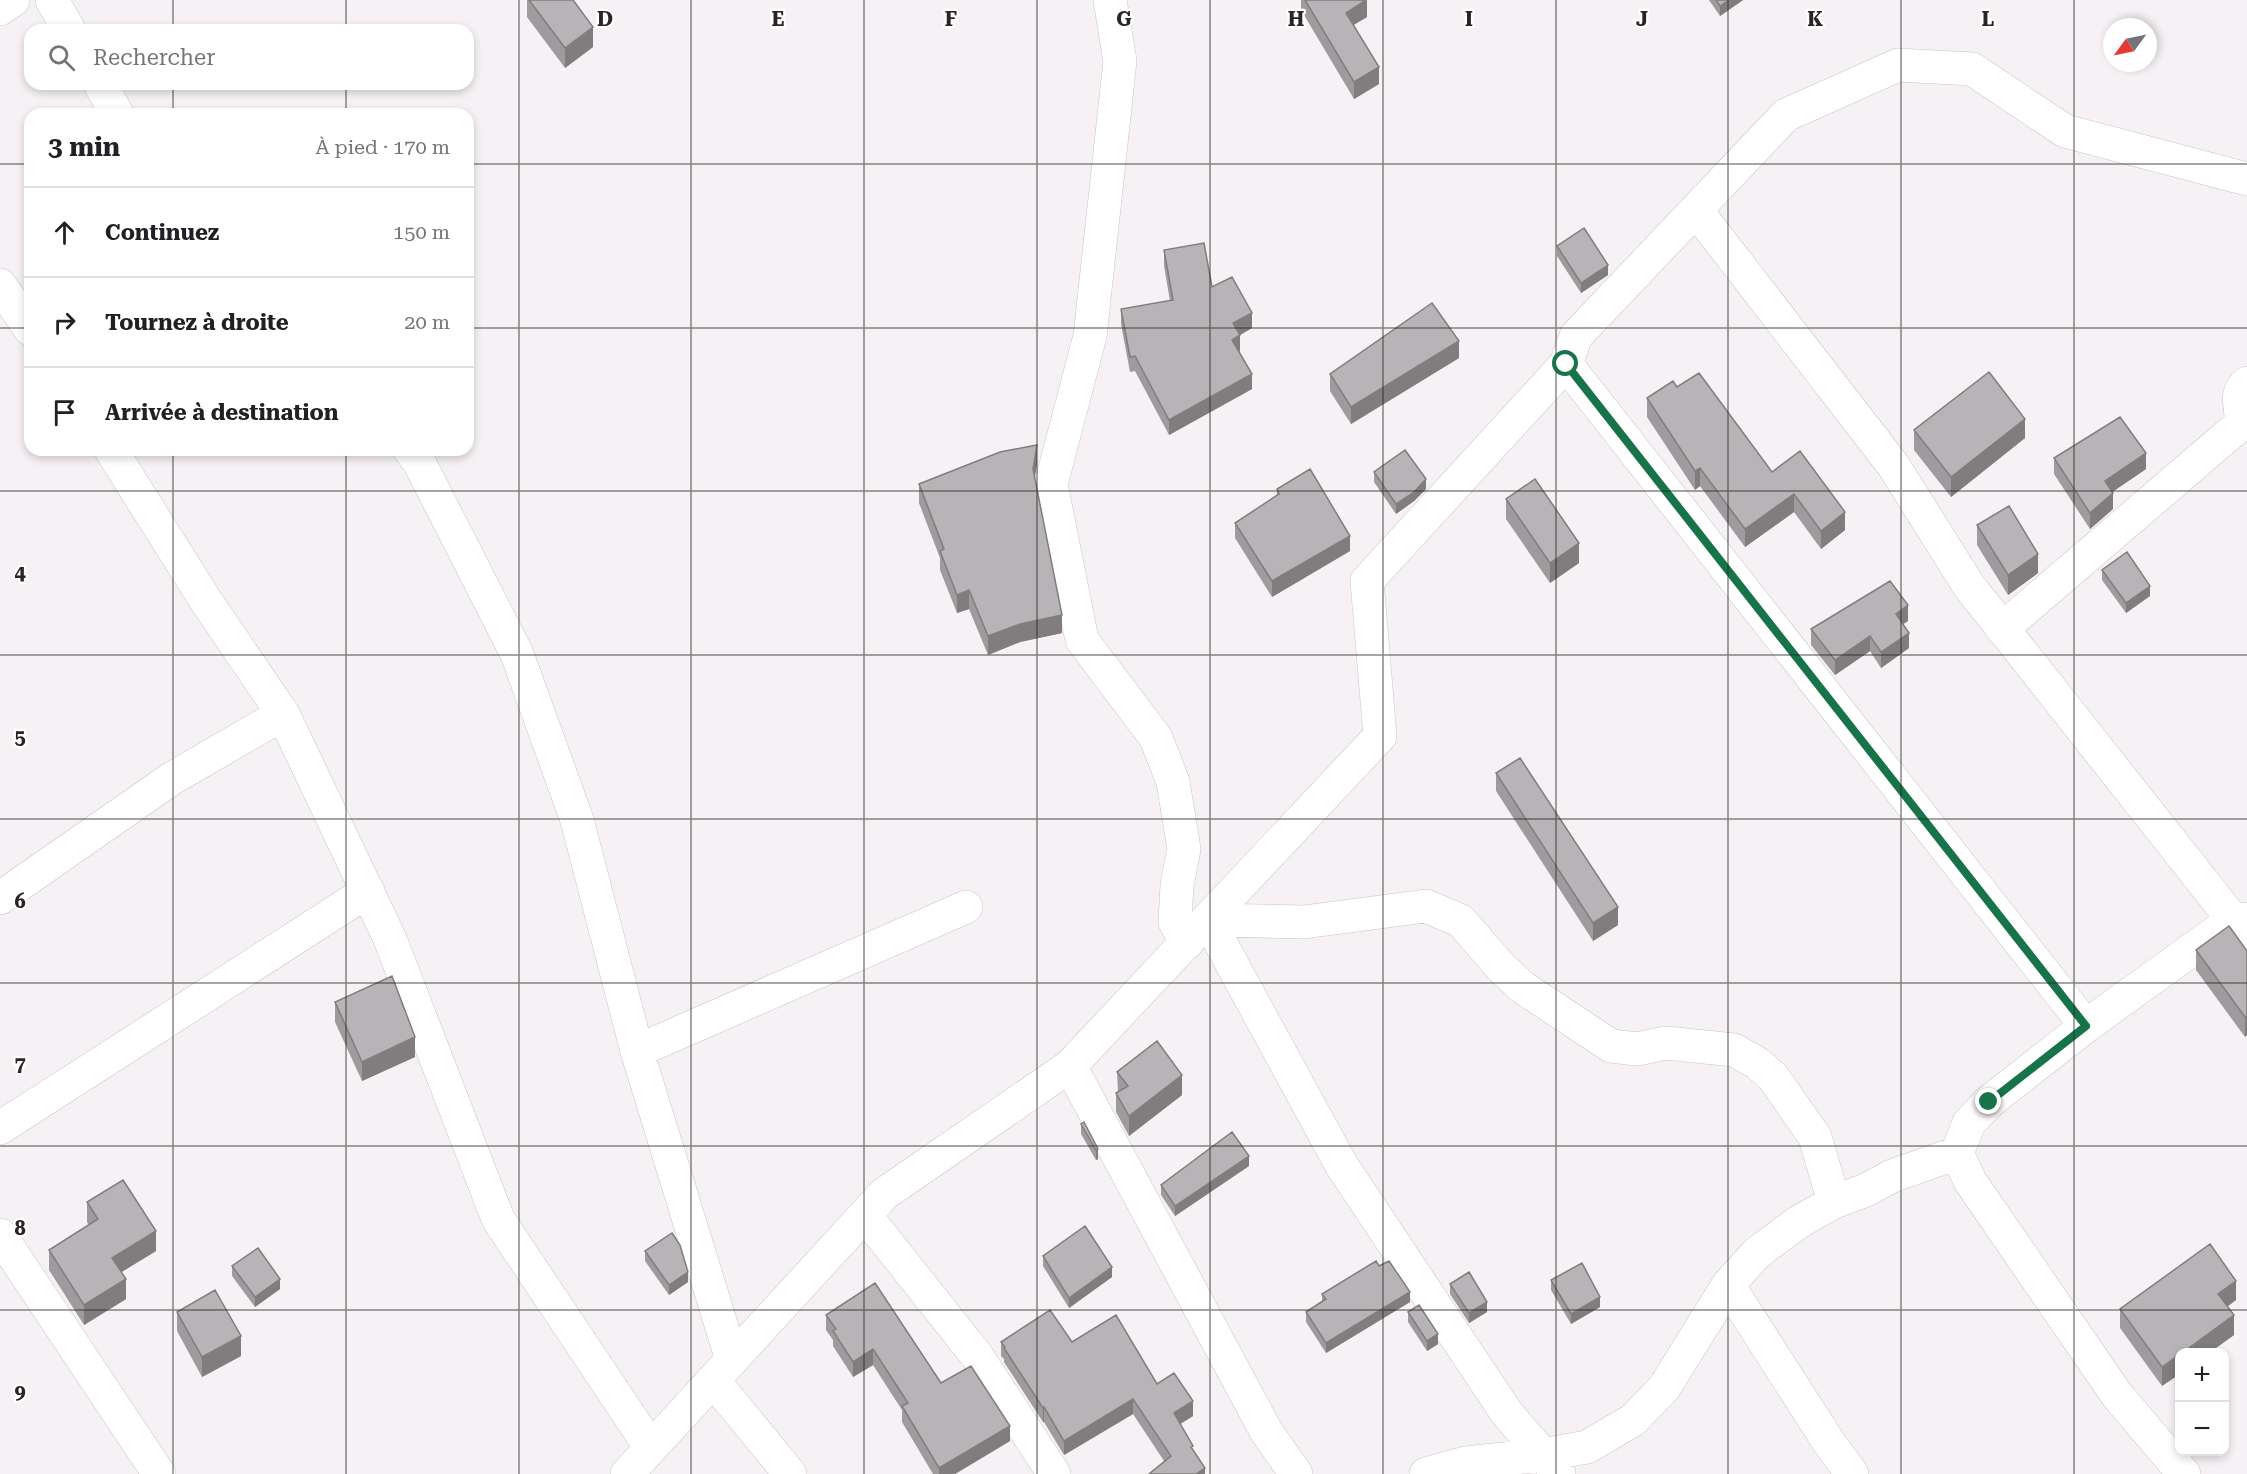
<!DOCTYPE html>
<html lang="fr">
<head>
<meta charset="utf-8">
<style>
	:root { --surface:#fff; --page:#f2f2f2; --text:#202124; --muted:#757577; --line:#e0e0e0 }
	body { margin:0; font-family:"Roboto Serif",serif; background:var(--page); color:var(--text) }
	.controls { position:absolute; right:18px; bottom:18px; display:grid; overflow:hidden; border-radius:12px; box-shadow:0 3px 9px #0003 }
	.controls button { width:54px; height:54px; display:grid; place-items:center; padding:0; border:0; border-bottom:2px solid var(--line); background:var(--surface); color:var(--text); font:30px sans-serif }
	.compass { position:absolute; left:2103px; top:18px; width:54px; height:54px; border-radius:50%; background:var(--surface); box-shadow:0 3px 9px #0003; rotate:237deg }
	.stop { position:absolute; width:18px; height:18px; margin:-14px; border:4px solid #17744a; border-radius:50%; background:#fff }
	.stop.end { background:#17744a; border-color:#fff; box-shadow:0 2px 6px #0008 }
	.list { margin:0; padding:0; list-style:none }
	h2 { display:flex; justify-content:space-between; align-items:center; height:78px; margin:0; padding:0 24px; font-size:26px }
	h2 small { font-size:20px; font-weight:400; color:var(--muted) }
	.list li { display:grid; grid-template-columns:39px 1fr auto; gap:18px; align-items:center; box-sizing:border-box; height:90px; padding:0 24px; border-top:2px solid var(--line) }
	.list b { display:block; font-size:22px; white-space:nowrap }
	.list em { font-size:20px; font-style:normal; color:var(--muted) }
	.icon { flex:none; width:33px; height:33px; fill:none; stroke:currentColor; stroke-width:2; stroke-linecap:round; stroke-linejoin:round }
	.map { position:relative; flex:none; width:2247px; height:1474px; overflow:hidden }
	.search { position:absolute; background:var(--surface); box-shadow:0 3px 9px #0003; left:24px; top:24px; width:450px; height:66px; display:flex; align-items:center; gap:15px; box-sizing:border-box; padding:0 21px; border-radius:18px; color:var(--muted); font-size:22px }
	.panel { position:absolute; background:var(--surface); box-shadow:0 3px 9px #0003; left:24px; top:108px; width:450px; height:348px; border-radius:18px }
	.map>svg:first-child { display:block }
</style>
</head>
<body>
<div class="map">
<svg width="2247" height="1474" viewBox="0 0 2247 1474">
	<rect width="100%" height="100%" fill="#f6f1f4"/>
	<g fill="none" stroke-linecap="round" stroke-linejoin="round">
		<defs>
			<path id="minor" d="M 52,0 L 69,30
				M 1110,0 L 1120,61 L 1090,336 L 1051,484 L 1082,640 L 1156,738 L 1173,782 L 1184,849 L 1177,885 L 1175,922 L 1187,943
				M 0,9 L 13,0
				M 100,84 L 117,114
				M 1696,210 L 1893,465 L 1969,586 L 2233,920 L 2247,919
				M 0,285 L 30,329
				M 1566,364 L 2086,1026
				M 111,450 L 206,601 L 283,714 L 390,939 L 498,1219 L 651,1448
				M 410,450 L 419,462 L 517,654 L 577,820 L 637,1051 L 732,1360
				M 2002,629 L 2241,424 C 2243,409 2233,394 2247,383
				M 0,898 L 171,779 L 283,714
				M 1208,920 L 1304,922 L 1426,906 L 1461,921 L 1499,965 L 1522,987 L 1611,1046 L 1637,1049 L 1666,1043 L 1734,1050 L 1757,1063 L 1773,1077 L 1815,1137 L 1834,1202
				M 1208,920 L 1342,1166 L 1506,1412 L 1559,1474
				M 637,1051 L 966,907
				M 1070,1066 L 1266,1431 L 1296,1474
				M 0,1128 L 368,891
				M 865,1215 L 977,1356 L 1054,1474
				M 0,1235 L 159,1474
				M 1728,1285 L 1828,1441 L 1852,1474
				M 713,1380 L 790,1474
				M 627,1474 L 884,1194 L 1070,1066 L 1380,736 L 1367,581 L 1566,364 L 1576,336 L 1786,115 L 1898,65 L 1972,69 L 2065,131 L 2247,179
				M 1426,1474 L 1466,1463 L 1542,1455 L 1587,1447 L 1633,1420 L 1664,1388 L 1728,1285 L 1757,1253 L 1797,1223 L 1834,1202 L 1866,1190 L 1892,1176 L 1957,1153
				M 2184,1474 L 2117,1395 L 1970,1181 L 1957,1153 L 1969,1123 L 1989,1102 L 2086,1026 L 2233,920 L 2245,936"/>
		</defs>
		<use href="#minor" stroke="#c8c4c7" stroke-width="34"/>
		<use href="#minor" stroke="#fff" stroke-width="33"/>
	</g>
	<path fill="#9e9a9d" d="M 527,0 L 573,0 L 593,47 L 565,68 L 527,17 Z
		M 1301,0 L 1366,0 L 1367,17 L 1354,25 L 1379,84 L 1354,99 L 1301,10 Z
		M 1709,0 L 1743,0 L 1720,16 Z
		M 1557,246 L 1608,275 L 1581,293 L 1557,256 Z
		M 1164,250 L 1212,287 L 1252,328 L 1240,335 L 1240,351 L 1239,352 L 1252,389 L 1169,435 L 1135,371 L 1130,372 L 1121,324 L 1121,309 L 1170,301 L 1164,266 Z
		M 1459,358 L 1351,424 L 1330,391 L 1330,374 Z
		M 1677,387 L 1772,472 L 1845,530 L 1821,549 L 1794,512 L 1745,547 L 1700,486 L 1695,490 L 1647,417 L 1647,398 Z
		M 1914,430 L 2025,438 L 1951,497 L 1914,450 Z
		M 2054,458 L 2146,469 L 2112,492 L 2113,509 L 2090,529 L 2054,474 Z
		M 1037,464 L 1034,478 L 1062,633 L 1020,642 L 988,655 L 969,609 L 957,613 L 940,570 L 940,558 L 919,503 L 919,484 Z
		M 1374,472 L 1426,489 L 1414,501 L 1396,514 L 1374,482 Z
		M 1277,489 L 1350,551 L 1272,597 L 1235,538 L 1235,523 L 1277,496 Z
		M 1506,499 L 1579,563 L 1550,583 L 1506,519 Z
		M 1977,525 L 2038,573 L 2008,595 L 1977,545 Z
		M 2102,570 L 2150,596 L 2126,613 L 2102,580 Z
		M 1908,621 L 1903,624 L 1909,648 L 1881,668 L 1870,651 L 1835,675 L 1811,645 L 1811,629 Z
		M 1496,773 L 1618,925 L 1593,941 L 1496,791 Z
		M 2196,950 L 2247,951 L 2247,1035 L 2245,1037 L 2196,970 Z
		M 335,1002 L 415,1057 L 362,1081 L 335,1022 Z
		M 1117,1072 L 1182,1095 L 1129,1136 L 1116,1112 L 1116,1093 L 1118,1092 Z
		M 1081,1124 L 1098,1149 L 1098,1159 L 1096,1160 L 1081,1134 Z
		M 1249,1166 L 1175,1216 L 1161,1195 L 1161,1185 Z
		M 87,1202 L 156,1251 L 121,1272 L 126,1299 L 84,1325 L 49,1270 L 49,1250 L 89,1225 L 87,1222 Z
		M 645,1251 L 688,1282 L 669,1295 L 645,1261 Z
		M 1043,1256 L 1112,1277 L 1069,1308 L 1043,1266 Z
		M 232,1266 L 280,1289 L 255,1307 L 232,1276 Z
		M 1379,1266 L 1410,1302 L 1326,1353 L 1306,1322 L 1306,1312 L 1322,1301 L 1322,1294 Z
		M 1551,1280 L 1600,1307 L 1571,1324 L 1551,1290 Z
		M 1450,1284 L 1487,1312 L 1469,1323 L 1450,1294 Z
		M 2236,1300 L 2227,1307 L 2234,1335 L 2209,1353 L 2180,1353 L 2162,1386 L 2120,1328 L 2120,1309 Z
		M 177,1312 L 241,1356 L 202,1377 L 177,1331 Z
		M 1408,1312 L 1438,1344 L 1427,1351 L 1408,1322 Z
		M 826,1315 L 941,1383 L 1010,1441 L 955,1474 L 933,1474 L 902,1422 L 902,1410 L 873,1365 L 853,1377 L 833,1346 L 833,1340 L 826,1330 Z
		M 1001,1342 L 1072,1342 L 1157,1384 L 1193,1416 L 1180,1424 L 1205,1474 L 1164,1461 L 1133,1414 L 1064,1455 L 1044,1422 L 1043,1422 L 1004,1362 L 1004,1359 L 1001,1356 Z"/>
	<path fill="#817d7f" d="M 1367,0 L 1367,17 L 1346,29 L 1346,13 Z
		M 1729,0 L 1743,0 L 1720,16 L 1720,6 Z
		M 593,27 L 593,47 L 565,68 L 565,48 Z
		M 1379,67 L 1379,84 L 1354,99 L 1354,82 Z
		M 1608,265 L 1608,275 L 1581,293 L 1581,283 Z
		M 1252,313 L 1252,328 L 1233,339 L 1233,323 Z
		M 1240,335 L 1240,351 L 1232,356 L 1232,340 Z
		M 1459,341 L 1459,358 L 1351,424 L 1351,407 Z
		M 1252,374 L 1252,389 L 1169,435 L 1169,420 Z
		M 2025,419 L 2025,438 L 1951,497 L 1951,477 Z
		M 1037,445 L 1037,464 L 1033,488 L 1033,469 Z
		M 2146,453 L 2146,469 L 2105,497 L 2105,481 Z
		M 1700,468 L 1700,486 L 1695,490 L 1695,471 Z
		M 1426,479 L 1426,489 L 1414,501 L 1396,514 L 1396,504 Z
		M 2113,493 L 2113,509 L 2090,529 L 2090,513 Z
		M 1794,494 L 1794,512 L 1745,547 L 1745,529 Z
		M 1845,512 L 1845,530 L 1821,549 L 1821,531 Z
		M 1350,536 L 1350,551 L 1272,597 L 1272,581 Z
		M 1579,543 L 1579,563 L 1550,583 L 1550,563 Z
		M 2038,554 L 2038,573 L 2008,595 L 2008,575 Z
		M 2150,586 L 2150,596 L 2126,613 L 2126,603 Z
		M 969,590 L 969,609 L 957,613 L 957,595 Z
		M 1908,605 L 1908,621 L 1896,629 L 1896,614 Z
		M 1062,615 L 1062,633 L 1020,642 L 988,655 L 988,636 L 1020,624 Z
		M 1909,633 L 1909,648 L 1881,668 L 1881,652 Z
		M 1870,636 L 1870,651 L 1835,675 L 1835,660 Z
		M 1618,907 L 1618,925 L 1593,941 L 1593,923 Z
		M 2247,1016 L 2247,1035 L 2245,1037 L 2245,1017 Z
		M 415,1037 L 415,1057 L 362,1081 L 362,1062 Z
		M 1182,1075 L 1182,1095 L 1129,1136 L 1129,1116 Z
		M 1098,1149 L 1098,1159 L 1096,1160 L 1096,1150 Z
		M 1249,1156 L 1249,1166 L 1175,1216 L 1175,1206 Z
		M 156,1231 L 156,1251 L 112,1278 L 112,1258 Z
		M 1112,1267 L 1112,1277 L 1069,1308 L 1069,1298 Z
		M 688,1272 L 688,1282 L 669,1295 L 669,1285 Z
		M 126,1279 L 126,1299 L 84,1325 L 84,1305 Z
		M 280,1279 L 280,1289 L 255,1307 L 255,1297 Z
		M 2236,1281 L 2236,1300 L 2218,1313 L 2218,1294 Z
		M 1410,1292 L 1410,1302 L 1326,1353 L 1326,1343 Z
		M 1600,1297 L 1600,1307 L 1571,1324 L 1571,1314 Z
		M 1487,1302 L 1487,1312 L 1469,1323 L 1469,1313 Z
		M 2234,1315 L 2234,1335 L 2209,1353 L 2182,1353 Z
		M 1438,1334 L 1438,1344 L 1427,1351 L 1427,1341 Z
		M 241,1336 L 241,1356 L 202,1377 L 202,1357 Z
		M 873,1349 L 873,1365 L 853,1377 L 853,1362 Z
		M 2180,1354 L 2180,1374 L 2162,1386 L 2162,1367 Z
		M 1133,1399 L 1133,1414 L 1064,1455 L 1064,1441 Z
		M 1193,1401 L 1193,1416 L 1174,1428 L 1174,1413 Z
		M 1044,1407 L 1044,1422 L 1043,1422 L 1043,1408 Z
		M 1010,1426 L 1010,1441 L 955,1474 L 939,1474 L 939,1468 Z
		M 1205,1468 L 1205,1474 L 1196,1474 Z"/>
	<path fill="#b8b3b6" stroke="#817d7f" stroke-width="1.5" d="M 529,0 L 573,0 L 593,27 L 565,48 Z
		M 1305,0 L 1366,0 L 1346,13 L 1379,67 L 1354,82 Z
		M 1716,0 L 1729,0 L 1720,6 Z
		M 1584,228 L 1608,265 L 1581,283 L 1557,246 Z
		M 1204,243 L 1212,287 L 1232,277 L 1252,313 L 1233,323 L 1240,335 L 1232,340 L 1252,374 L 1169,420 L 1135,356 L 1130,357 L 1121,309 L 1173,300 L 1164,250 Z
		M 1432,303 L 1459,341 L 1351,407 L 1330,374 Z
		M 1989,372 L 2025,419 L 1951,477 L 1914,430 Z
		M 1699,373 L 1772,472 L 1800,451 L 1845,512 L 1821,531 L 1794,494 L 1745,529 L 1700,468 L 1695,471 L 1647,398 L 1673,381 L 1677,387 Z
		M 2120,417 L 2146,453 L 2105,481 L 2113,493 L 2090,513 L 2054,458 Z
		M 1037,445 L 1033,469 L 1062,615 L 1020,624 L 988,636 L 969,590 L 957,595 L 940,551 L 944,549 L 919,484 L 1000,452 Z
		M 1405,450 L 1426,479 L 1414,492 L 1396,504 L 1374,472 Z
		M 1310,469 L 1350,536 L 1272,581 L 1235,523 L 1279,494 L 1277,489 Z
		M 1535,479 L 1579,543 L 1550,563 L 1506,499 Z
		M 2009,506 L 2038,554 L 2008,575 L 1977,525 Z
		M 2127,552 L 2150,586 L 2126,603 L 2102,570 Z
		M 1890,581 L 1908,605 L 1896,614 L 1909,633 L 1881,652 L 1870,636 L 1835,660 L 1811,629 Z
		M 1520,758 L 1618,907 L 1593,923 L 1496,773 Z
		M 2229,926 L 2247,951 L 2247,1016 L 2245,1017 L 2196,950 Z
		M 392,976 L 415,1037 L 362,1062 L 335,1002 Z
		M 1157,1041 L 1182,1075 L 1129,1116 L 1116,1093 L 1128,1086 L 1117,1072 Z
		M 1084,1122 L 1098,1149 L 1096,1150 L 1081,1124 Z
		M 1232,1132 L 1249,1156 L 1175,1206 L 1161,1185 Z
		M 123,1180 L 156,1231 L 112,1258 L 126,1279 L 84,1305 L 49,1250 L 98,1219 L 87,1202 Z
		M 1085,1226 L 1112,1267 L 1069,1298 L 1043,1256 Z
		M 672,1233 L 680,1245 L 688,1272 L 669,1285 L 645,1251 Z
		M 2210,1244 L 2236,1281 L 2218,1294 L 2234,1315 L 2182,1353 L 2180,1353 L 2180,1354 L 2162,1367 L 2120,1309 Z
		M 258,1248 L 280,1279 L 255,1297 L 232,1266 Z
		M 1376,1261 L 1379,1266 L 1389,1261 L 1410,1292 L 1326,1343 L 1306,1312 L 1326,1299 L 1322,1294 Z
		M 1582,1263 L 1600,1297 L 1571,1314 L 1551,1280 Z
		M 1469,1272 L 1487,1302 L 1469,1313 L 1450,1284 Z
		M 875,1283 L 941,1383 L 971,1366 L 1010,1426 L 939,1468 L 902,1406 L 908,1403 L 873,1349 L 853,1362 L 833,1331 L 836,1329 L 826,1315 Z
		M 215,1290 L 241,1336 L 202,1357 L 177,1312 Z
		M 1419,1305 L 1438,1334 L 1427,1341 L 1408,1312 Z
		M 1050,1310 L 1072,1342 L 1116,1315 L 1157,1384 L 1174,1373 L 1193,1401 L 1174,1413 L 1193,1446 L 1191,1447 L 1205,1468 L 1196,1474 L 1149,1474 L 1171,1456 L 1133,1399 L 1064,1441 L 1044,1407 L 1043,1408 L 1004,1348 L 1005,1347 L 1001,1342 Z"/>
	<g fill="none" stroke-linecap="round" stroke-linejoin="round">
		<path stroke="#17744a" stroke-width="8" d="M 1566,364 L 2086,1026 L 1989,1102"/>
	</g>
	<path fill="none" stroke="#272526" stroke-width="1.5" stroke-opacity="0.55" d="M 173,0 L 173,30M 346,0 L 346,30M 519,0 L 519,1474M 691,0 L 691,1474M 864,0 L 864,1474M 1037,0 L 1037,1474M 1210,0 L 1210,1474M 1383,0 L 1383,1474M 1556,0 L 1556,1474M 1728,0 L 1728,1474M 1901,0 L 1901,1474M 2074,0 L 2074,1474M 173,84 L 173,114M 346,84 L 346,114M 0,164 L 30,164M 468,164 L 2247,164M 0,328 L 30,328M 468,328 L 2247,328M 173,450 L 173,1474M 346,450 L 346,1474M 0,491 L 2247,491M 0,655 L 2247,655M 0,819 L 2247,819M 0,983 L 2247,983M 0,1146 L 2247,1146M 0,1310 L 2247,1310"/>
	<g font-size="20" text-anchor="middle" font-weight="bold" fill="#272526" stroke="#fff" stroke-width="4.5" stroke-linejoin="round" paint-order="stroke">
		<text x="605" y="26">D</text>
		<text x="778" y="26">E</text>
		<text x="951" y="26">F</text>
		<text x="1124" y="26">G</text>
		<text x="1296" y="26">H</text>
		<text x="1469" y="26">I</text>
		<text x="1642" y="26">J</text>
		<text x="1815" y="26">K</text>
		<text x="1988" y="26">L</text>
		<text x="20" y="580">4</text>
		<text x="20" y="744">5</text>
		<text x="20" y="908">6</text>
		<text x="20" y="1071">7</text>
		<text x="20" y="1235">8</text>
		<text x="20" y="1399">9</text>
	</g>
</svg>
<div class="controls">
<button>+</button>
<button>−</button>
</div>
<svg class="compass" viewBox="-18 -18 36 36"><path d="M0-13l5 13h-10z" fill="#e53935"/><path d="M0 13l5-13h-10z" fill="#757577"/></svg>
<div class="stop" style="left:1566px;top:364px"></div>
<div class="stop end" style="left:1989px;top:1102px"></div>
<div class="search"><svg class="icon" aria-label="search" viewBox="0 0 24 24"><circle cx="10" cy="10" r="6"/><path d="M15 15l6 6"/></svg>Rechercher</div>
<section class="panel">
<h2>3 min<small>À pied · 170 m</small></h2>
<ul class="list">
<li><svg class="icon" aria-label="ahead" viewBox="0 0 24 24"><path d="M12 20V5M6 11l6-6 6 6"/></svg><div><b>Continuez</b></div><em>150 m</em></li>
<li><svg class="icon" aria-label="right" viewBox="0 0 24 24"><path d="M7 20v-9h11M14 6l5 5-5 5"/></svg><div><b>Tournez à droite</b></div><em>20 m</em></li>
<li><svg class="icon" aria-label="arrive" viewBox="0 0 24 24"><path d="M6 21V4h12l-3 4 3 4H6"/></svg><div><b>Arrivée à destination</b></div></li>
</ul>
</section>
</div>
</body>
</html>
